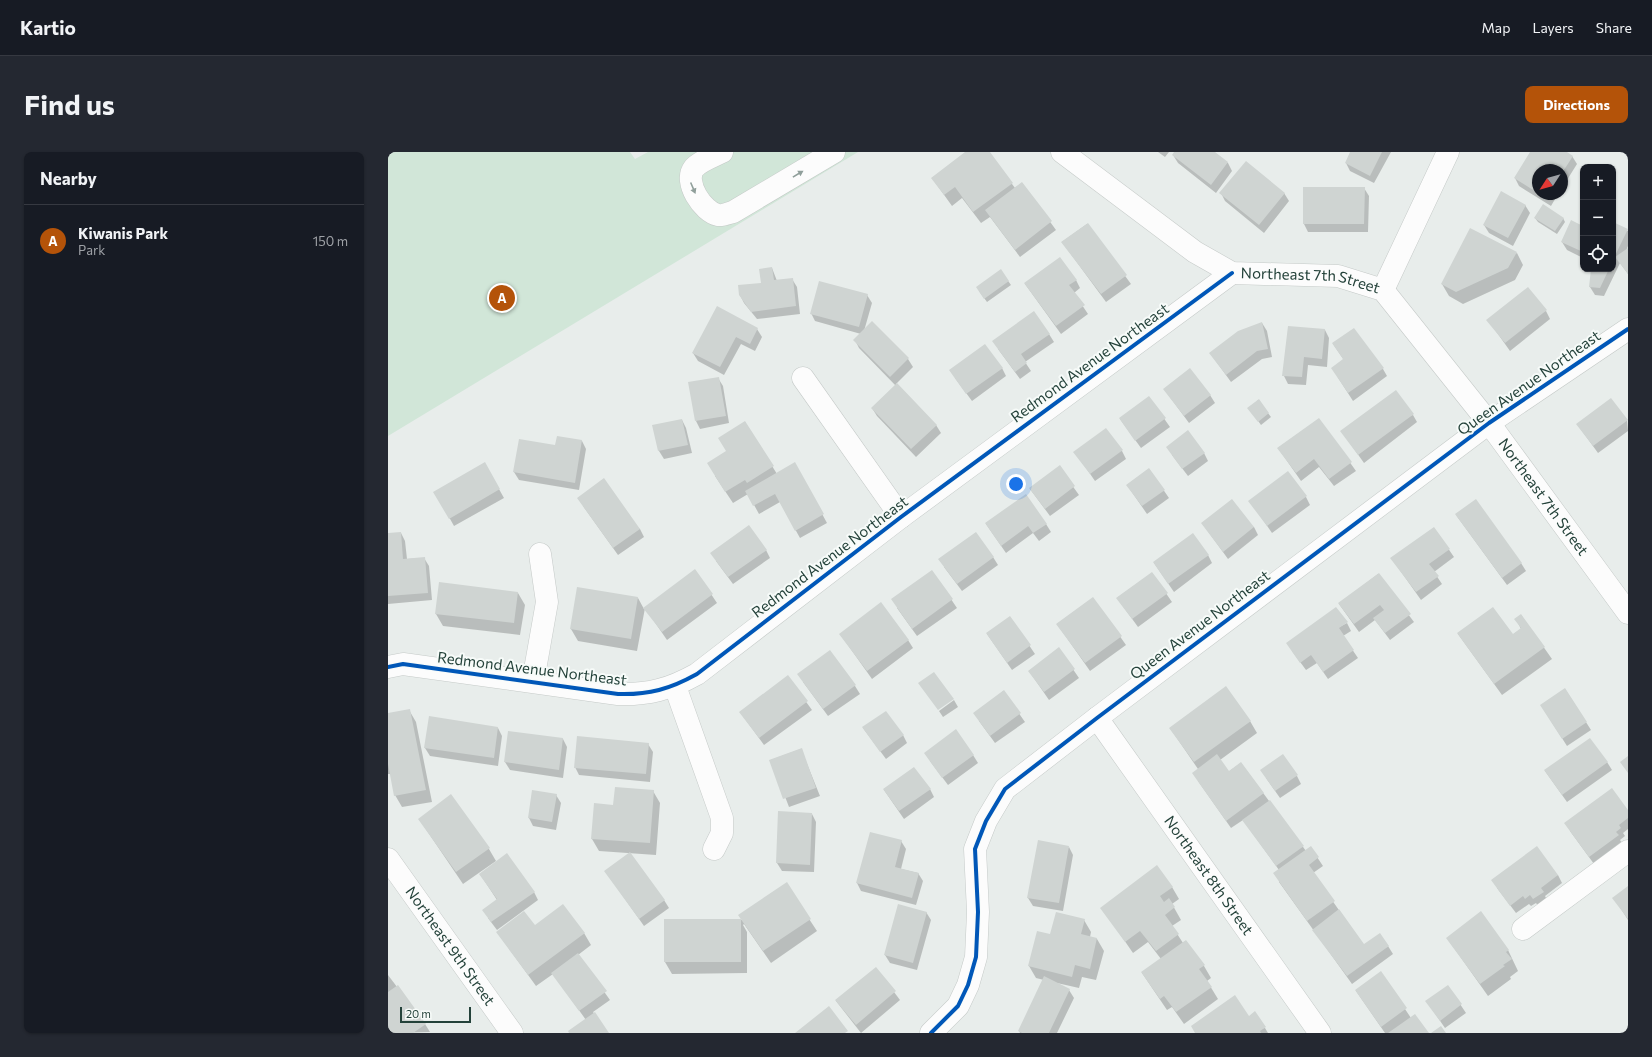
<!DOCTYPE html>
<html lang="en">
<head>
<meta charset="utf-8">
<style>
	:root { --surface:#171b24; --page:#242831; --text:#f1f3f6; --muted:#9ea1a6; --line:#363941; --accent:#b45309 }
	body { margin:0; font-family:Commissioner,sans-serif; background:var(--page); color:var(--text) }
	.controls { position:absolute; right:12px; top:12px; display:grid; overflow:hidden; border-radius:8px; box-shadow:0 1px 3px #0004 }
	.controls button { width:36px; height:36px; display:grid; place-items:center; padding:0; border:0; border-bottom:1px solid var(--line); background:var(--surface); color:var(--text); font:20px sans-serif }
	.compass { position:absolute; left:1144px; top:12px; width:36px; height:36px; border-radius:50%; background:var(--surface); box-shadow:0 1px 3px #0004; rotate:234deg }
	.scale { position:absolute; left:12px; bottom:10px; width:71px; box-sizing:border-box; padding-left:4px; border:2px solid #24423a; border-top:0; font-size:11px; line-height:14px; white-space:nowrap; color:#24423a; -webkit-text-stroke:3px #f7fbf9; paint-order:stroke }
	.you { position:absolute; left:628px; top:332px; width:14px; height:14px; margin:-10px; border:3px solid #fff; border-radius:50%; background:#1a73e8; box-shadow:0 0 0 6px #1a73e833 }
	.badge { display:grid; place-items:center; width:26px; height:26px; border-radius:50%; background:var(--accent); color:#fff; font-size:13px; font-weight:700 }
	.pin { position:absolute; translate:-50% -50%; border:2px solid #fff; box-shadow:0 1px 4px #0006 }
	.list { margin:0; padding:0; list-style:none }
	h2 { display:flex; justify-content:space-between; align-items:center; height:52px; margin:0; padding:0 16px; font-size:17px }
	h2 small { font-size:13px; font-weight:400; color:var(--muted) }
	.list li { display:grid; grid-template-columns:26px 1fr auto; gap:12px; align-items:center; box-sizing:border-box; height:72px; padding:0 16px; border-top:1px solid var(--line) }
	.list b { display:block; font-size:15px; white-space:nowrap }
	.list p { margin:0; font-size:13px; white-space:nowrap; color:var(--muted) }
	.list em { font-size:13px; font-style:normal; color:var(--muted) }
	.icon { flex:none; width:22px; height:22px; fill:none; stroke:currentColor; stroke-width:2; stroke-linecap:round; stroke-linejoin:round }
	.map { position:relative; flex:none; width:1240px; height:881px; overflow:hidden; border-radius:8px }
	header { display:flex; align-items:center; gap:24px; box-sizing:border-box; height:56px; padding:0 20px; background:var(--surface); border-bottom:1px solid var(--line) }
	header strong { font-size:19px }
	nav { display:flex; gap:22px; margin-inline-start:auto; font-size:14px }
	.intro { display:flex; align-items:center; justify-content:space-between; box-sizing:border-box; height:96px; padding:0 24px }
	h1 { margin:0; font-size:28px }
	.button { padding:10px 18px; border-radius:8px; background:var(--accent); color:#fff; font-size:14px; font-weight:700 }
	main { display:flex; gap:24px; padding:0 24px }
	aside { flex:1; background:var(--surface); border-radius:8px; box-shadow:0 1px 3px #0004 }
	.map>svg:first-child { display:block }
</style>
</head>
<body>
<header>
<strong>Kartio</strong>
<nav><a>Map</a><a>Layers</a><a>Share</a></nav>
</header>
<div class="intro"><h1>Find us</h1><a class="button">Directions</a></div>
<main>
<aside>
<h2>Nearby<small></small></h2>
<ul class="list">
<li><span class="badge">A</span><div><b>Kiwanis Park</b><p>Park</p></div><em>150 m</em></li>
</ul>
</aside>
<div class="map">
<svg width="1240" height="881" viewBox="0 0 1240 881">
	<rect width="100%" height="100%" fill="#e8edeb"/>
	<path fill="#d1e6d8" d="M 0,0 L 242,0 L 247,7 L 260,0 L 470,0 L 0,284 Z"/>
	<path fill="#0003" d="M 579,0 L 600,0 L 627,36 L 634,31 L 668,78 L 632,105 L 602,65 L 593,71 L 574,46 L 564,54 L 544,26 Z
		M 770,0 L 781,0 L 777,5 Z
		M 788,0 L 825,0 L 840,11 L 844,19 L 828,41 L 790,11 L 785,3 Z
		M 964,0 L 1003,0 L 986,31 L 962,19 L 958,11 Z
		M 1143,0 L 1177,0 L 1184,4 L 1189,12 L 1174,36 L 1174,18 L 1150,18 L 1150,42 L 1170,42 L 1163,54 L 1131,34 L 1127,26 Z
		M 976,36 L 981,44 L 980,80 L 920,80 L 916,72 Z
		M 833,41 L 896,41 L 901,49 L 876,81 L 837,49 Z
		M 1137,53 L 1142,61 L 1125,94 L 1101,81 L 1096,73 Z
		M 1147,66 L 1175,66 L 1177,70 L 1169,82 L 1150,70 Z
		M 1225,71 L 1240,79 L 1240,94 L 1238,99 L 1240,97 L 1240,122 L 1232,111 L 1216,144 L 1207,143 L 1202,135 L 1204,117 L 1225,117 Z
		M 699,72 L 743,132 L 718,150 L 674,90 Z
		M 1195,75 L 1195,106 L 1179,98 L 1174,90 Z
		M 1129,101 L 1135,113 L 1127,128 L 1075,152 L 1061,144 L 1054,132 Z
		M 384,116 L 389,129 L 404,127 L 409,135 L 412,162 L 369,167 L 356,151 L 352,143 L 374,131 Z
		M 613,119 L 623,133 L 599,150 L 591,139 Z
		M 688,128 L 692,136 L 686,141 L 700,162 L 673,182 L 637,132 Z
		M 479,143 L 484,151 L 476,179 L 484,170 L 520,207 L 525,215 L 508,232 L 548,273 L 553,281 L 528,305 L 489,264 L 484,256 L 508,234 L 471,196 L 467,188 L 473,182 L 427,169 L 423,161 Z
		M 1158,159 L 1162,167 L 1122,199 L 1100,168 Z
		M 874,171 L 879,179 L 884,205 L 874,207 L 843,230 L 822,201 Z
		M 901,175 L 937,178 L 941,186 L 939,215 L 920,213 L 918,233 L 900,232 L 896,224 Z
		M 369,177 L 374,185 L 367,199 L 353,192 L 336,223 L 310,209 L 305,201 Z
		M 661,182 L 666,190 L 637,210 L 643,219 L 632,227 L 610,197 Z
		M 945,192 L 995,217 L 999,224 L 965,249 L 949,224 L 956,208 Z
		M 614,216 L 618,224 L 584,249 L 567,226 Z
		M 330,226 L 335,234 L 341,271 L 312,277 L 308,269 Z
		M 776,237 L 822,243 L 827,251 L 801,271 Z
		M 761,245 L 782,275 L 753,296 L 732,267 Z
		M 870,248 L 883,265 L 873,273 L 863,259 Z
		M 1025,263 L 1029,270 L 976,311 L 954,280 Z
		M 931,267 L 968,319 L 946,334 L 931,315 L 913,329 L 890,296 Z
		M 294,268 L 298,276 L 304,301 L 276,307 L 271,299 L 265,274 Z
		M 1239,268 L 1240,279 L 1210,301 L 1189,272 Z
		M 357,270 L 389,322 L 407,312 L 439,371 L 412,386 L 392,350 L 371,362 L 360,342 L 345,351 L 327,324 Z
		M 194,289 L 198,297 L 191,338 L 131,328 L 126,320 L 168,294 Z
		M 734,299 L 738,307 L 707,329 L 687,300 Z
		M 816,301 L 820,309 L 800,324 L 784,303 Z
		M 97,312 L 116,346 L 66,374 L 47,340 Z
		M 671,315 L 691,343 L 662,364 L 642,337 Z
		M 761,317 L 781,346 L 759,362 L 739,333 Z
		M 918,345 L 922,353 L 884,381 L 862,349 Z
		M 195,354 L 252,377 L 256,385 L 230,403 Z
		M 1068,363 L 1133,411 L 1138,419 L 1119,433 Z
		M 814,371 L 866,375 L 870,383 L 840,407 Z
		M 598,372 L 658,372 L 663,380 L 651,389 L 645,381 L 618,401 Z
		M 1046,376 L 1066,405 L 1046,420 L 1054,432 L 1033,448 L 1004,407 Z
		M 13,381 L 17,389 L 19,407 L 36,406 L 41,414 L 44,448 L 0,452 L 0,382 Z
		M 378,398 L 382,406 L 345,432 L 328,409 Z
		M 820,403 L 824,411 L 786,440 L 766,411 Z
		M 605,405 L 610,413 L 574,439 L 556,415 Z
		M 307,418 L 329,451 L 279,488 L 257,456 L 249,499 L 190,489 L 183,477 L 250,446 L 256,457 Z
		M 544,419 L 569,456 L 529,484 L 509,456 Z
		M 764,421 L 784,450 L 750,475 L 729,446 Z
		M 990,422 L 1026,470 L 1002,488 L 987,468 L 971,480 L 951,452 Z
		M 130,441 L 137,453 L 132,483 L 55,474 L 48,462 Z
		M 705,446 L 738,493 L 702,519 L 669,472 Z
		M 1133,463 L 1164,507 L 1114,543 L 1070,482 L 1124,483 L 1133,477 L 1128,467 Z
		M 622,465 L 647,502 L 624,518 L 599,482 Z
		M 959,471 L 963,479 L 955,484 L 970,506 L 940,527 L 929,511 L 918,518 L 904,499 Z
		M 452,482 L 520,488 L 525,496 L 484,527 Z
		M 671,497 L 691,526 L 661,548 L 641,519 Z
		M 400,525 L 424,558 L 376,593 L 352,560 Z
		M 415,530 L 467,534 L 472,542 L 440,564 Z
		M 1177,537 L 1203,578 L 1179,594 L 1158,561 Z
		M 615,539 L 637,570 L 607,591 L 591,569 Z
		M 566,548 L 570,555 L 555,565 L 551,559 Z
		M 21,558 L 28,570 L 44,650 L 14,655 L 7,643 L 3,622 L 0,622 L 0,562 Z
		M 862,569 L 869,581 L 832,608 L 840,620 L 853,611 L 918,699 L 923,696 L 935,714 L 925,721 L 976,794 L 1000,794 L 1005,802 L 964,832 L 891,730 L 891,718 L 855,668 L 843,676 L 810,629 L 810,617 L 782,576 Z
		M 110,576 L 114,584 L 110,614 L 42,604 L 37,596 Z
		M 475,576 L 515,583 L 519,591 L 498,607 Z
		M 121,580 L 175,587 L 179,595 L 175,626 L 122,618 L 117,610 Z
		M 260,592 L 265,600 L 262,630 L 191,623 L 187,615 Z
		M 413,597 L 432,644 L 401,655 L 383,608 Z
		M 585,603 L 590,611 L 560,633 L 542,609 Z
		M 1219,610 L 1224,618 L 1179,650 L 1157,619 Z
		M 909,624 L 913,632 L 892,646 L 878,626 Z
		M 542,637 L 546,645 L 516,667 L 496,638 Z
		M 265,639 L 272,651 L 268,703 L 211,699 L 204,687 Z
		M 168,643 L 173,651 L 168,678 L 145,674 L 141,666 Z
		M 1240,660 L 1240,677 L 1235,681 L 1237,684 L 1232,688 L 1234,691 L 1206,712 L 1182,679 Z
		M 424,662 L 428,670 L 426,720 L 394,719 L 389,711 Z
		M 31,667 L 101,697 L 108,709 L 75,732 Z
		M 513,689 L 518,697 L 513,717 L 530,721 L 535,729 L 528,753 L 473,739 L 469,731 Z
		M 681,695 L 685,703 L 675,759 L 645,754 L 640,746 Z
		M 218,720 L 276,748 L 281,756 L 256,774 Z
		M 92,722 L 146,740 L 150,748 L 109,778 L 100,766 L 109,748 Z
		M 1170,723 L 1174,731 L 1157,744 L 1159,748 L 1151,755 L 1148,751 L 1143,754 L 1141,752 L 1128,761 L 1109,736 Z
		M 398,732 L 429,779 L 383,811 L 356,772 L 355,773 L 359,780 L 359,821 L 284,822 L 277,810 L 277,768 L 354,768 Z
		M 784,735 L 791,747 L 784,752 L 793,768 L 784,774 L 795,791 L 798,789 L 816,814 L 823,826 L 819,829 L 830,847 L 796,872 L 784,855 L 779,858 L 754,821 L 773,807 L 760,790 L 745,801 L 714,756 Z
		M 1240,736 L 1240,768 L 1226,746 Z
		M 538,760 L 543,768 L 529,818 L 502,811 L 497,803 Z
		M 696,768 L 703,780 L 702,785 L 709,787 L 716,799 L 708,828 L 694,825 L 691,836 L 669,831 L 681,838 L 686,846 L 669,881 L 632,881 L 631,879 L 656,828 L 648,826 L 641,814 L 663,783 Z
		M 147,775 L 196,781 L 203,793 L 190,803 L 222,848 L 205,860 L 220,881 L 182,881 L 198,868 L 165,822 L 148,834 L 109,780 Z
		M 1059,786 L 1120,798 L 1130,819 L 1122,825 L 1123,827 L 1100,844 Z
		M 488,816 L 512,848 L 473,881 L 448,849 Z
		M 993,821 L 1023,866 L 1040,881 L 997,881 L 968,839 Z
		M 0,823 L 37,872 L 42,880 L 4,881 L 0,876 Z
		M 1060,834 L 1078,861 L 1057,876 L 1039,850 Z
		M 877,876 L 880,881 L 808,881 Z"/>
	<path fill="#cfd4d2" d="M 577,0 L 602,0 L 625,31 L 585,60 L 567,35 L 556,43 L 543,26 Z
		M 786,0 L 827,0 L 840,10 L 823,33 L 784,3 Z
		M 962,0 L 994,0 L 982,24 L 957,11 Z
		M 1142,0 L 1179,0 L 1185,4 L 1174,21 L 1174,18 L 1150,18 L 1150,41 L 1126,26 Z
		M 858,9 L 897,41 L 871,73 L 831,41 Z
		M 634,30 L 664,69 L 627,98 L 597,58 Z
		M 915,35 L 977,35 L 976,72 L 915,72 Z
		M 1113,39 L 1138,53 L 1120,86 L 1095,73 Z
		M 1155,52 L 1176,66 L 1167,79 L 1146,66 Z
		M 1183,68 L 1195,74 L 1195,100 L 1173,90 Z
		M 1225,70 L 1240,77 L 1225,108 Z
		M 700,71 L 739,123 L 713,142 L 673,90 Z
		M 1082,76 L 1129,100 L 1120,116 L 1068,140 L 1053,132 Z
		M 1240,96 L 1240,122 L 1227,105 Z
		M 672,105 L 689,128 L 681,133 L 697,153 L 668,174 L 636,131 Z
		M 384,115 L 386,128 L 405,126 L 408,154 L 363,160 L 351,143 L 350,133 L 373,131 L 371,117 Z
		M 613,117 L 621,129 L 596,147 L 588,135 Z
		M 1203,117 L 1221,117 L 1212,136 L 1201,135 Z
		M 431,129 L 480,142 L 471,175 L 422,162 Z
		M 1140,135 L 1159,158 L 1117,191 L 1098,168 Z
		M 329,154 L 370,176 L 362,192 L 348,185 L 332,215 L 304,201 Z
		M 646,159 L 662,182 L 633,202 L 639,211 L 627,220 L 604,189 Z
		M 484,169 L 521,206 L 502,225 L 465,188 Z
		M 874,170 L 880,197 L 869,199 L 838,223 L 821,201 L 850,179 Z
		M 900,174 L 937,177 L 934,207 L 916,205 L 914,225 L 894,224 Z
		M 966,176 L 996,216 L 960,241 L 943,216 L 955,207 L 944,191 Z
		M 597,192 L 615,216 L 578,242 L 561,218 Z
		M 802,216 L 823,243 L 796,264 L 775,237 Z
		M 331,225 L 338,264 L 307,269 L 300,230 Z
		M 509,231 L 549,273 L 523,297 L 483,256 Z
		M 1008,238 L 1026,262 L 970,303 L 952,279 Z
		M 761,244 L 778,266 L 747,289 L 731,266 Z
		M 1223,246 L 1240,268 L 1205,294 L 1188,272 Z
		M 871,247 L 881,261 L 870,270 L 859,256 Z
		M 931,266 L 964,310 L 941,327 L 926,307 L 908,321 L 889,296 Z
		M 294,267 L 300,293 L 270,299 L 264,273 Z
		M 357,269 L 386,314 L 359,331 L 357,328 L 337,340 L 319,311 L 338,299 L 330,286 Z
		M 718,276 L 735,298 L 702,322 L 685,300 Z
		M 800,278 L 817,301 L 794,317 L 778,295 Z
		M 169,284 L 194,288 L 187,331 L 125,320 L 131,287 L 167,293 Z
		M 97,310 L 112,337 L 61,367 L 45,340 Z
		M 407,310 L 436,362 L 407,379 L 387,342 L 365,354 L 357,339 Z
		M 672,313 L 687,334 L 657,357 L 641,336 Z
		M 761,316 L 777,338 L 754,354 L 738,333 Z
		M 900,319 L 919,344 L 879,374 L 860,349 Z
		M 216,326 L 252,377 L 225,396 L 189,346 Z
		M 638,342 L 659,372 L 645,381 L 640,374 L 613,394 L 597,371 Z
		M 844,347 L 866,375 L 835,400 L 813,371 Z
		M 1088,347 L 1134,411 L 1114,426 L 1067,362 Z
		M 361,373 L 379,398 L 340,425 L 322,401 Z
		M 1046,375 L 1062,397 L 1041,412 L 1051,424 L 1028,440 L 1002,406 Z
		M 13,380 L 15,407 L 37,405 L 40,441 L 0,444 L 0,381 Z
		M 588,380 L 606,405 L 569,432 L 550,407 Z
		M 805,381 L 821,403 L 780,432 L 765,410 Z
		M 307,417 L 325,442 L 274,480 L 255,456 Z
		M 544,418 L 565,447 L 524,477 L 503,447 Z
		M 764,420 L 780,441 L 744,467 L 728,446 Z
		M 991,421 L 1023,462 L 997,481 L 985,466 L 996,458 L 992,453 L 966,472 L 950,451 Z
		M 51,430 L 130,440 L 126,471 L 47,462 Z
		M 189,435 L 250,445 L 243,487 L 182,477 Z
		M 705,445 L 734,484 L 697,511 L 668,472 Z
		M 493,450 L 521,488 L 479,519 L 451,482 Z
		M 948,455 L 960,470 L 951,476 L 966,498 L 935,520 L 923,503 L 912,511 L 898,491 Z
		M 1105,455 L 1125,482 L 1133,476 L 1126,467 L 1133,462 L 1157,495 L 1106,532 L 1069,481 Z
		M 622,464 L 643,493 L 619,511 L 598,481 Z
		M 671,495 L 687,517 L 656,540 L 640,519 Z
		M 442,498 L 468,533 L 435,557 L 409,522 Z
		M 546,520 L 566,547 L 550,558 L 530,531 Z
		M 400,523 L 420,549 L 371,586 L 351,560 Z
		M 838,534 L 863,569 L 806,610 L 781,576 Z
		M 1177,536 L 1199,570 L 1174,587 L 1152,553 Z
		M 616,538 L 633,561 L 602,584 L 585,561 Z
		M 22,557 L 38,638 L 6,644 L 0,612 L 0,561 Z
		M 498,559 L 516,583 L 492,600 L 474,575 Z
		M 41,564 L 110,575 L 106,606 L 36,596 Z
		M 568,577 L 586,603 L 554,626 L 536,601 Z
		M 120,579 L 175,586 L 171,618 L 116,610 Z
		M 189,584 L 261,591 L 258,622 L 186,616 Z
		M 1202,586 L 1220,610 L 1174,643 L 1156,618 Z
		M 414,596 L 428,636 L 395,647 L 381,608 Z
		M 829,602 L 841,619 L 853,610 L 876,641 L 838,669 L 804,621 Z
		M 895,602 L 910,623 L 887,639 L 872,618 Z
		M 1240,604 L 1240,621 L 1232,610 Z
		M 526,615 L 543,637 L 511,659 L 495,637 Z
		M 227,635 L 266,638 L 262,691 L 203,687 L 206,651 L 225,653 Z
		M 1224,636 L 1240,658 L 1240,666 L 1231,673 L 1233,676 L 1228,680 L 1231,683 L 1201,705 L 1176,671 Z
		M 144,638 L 169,642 L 164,670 L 140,666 Z
		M 63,642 L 102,696 L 68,720 L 30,667 Z
		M 882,648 L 916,694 L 888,714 L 854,668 Z
		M 390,659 L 424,661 L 422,713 L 388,711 Z
		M 482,680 L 514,688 L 507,715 L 531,721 L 524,746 L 468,731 Z
		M 650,688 L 681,694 L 671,751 L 639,746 Z
		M 923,694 L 931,705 L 921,713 L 947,749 L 919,769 L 885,721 Z
		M 1149,694 L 1170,723 L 1153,736 L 1156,740 L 1145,747 L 1142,743 L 1137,747 L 1135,744 L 1122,754 L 1103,728 Z
		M 242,700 L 277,748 L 251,767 L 216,719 Z
		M 119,701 L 147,740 L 103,770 L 94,758 L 109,747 L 91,722 Z
		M 769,713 L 785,735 L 772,744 L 776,750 L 781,746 L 787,755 L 777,763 L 791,782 L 768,799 L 752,779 L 737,790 L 712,756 Z
		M 399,730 L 423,767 L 375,799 L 350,763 Z
		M 1240,734 L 1240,767 L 1224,746 Z
		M 175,752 L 197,781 L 140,823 L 108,780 L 136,759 L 147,773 Z
		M 510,752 L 539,760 L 525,811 L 496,803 Z
		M 951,757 L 976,792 L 992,781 L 1001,794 L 959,824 L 924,778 Z
		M 1093,759 L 1121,798 L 1118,800 L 1124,807 L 1115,813 L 1117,814 L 1092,832 L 1058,786 Z
		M 668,760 L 697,767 L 693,782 L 709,786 L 702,817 L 687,813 L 684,825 L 640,814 L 649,779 L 662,782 Z
		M 276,767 L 353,767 L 353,810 L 276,810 Z
		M 798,788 L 817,813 L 811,817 L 824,835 L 788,860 L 776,844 L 772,847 L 753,820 Z
		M 190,801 L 219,839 L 191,859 L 163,821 Z
		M 488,815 L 508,839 L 468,873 L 447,848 Z
		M 993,819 L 1019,856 L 993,875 L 967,838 Z
		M 656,824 L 682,837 L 661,881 L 634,881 L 630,879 Z
		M 10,833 L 38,872 L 25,881 L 4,881 L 0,876 L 0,840 Z
		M 1060,833 L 1074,852 L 1052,869 L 1037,849 Z
		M 847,843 L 861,864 L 867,859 L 878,875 L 872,879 L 873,881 L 807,881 L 803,874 Z
		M 441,854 L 460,879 L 457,881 L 407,881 Z
		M 207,860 L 221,881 L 181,881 L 180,879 Z
		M 1027,862 L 1041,881 L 1000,881 Z
		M 1053,874 L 1058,881 L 1043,881 Z"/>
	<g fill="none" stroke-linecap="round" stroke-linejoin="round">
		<defs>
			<g id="minor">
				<path d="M 334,0 C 326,4 312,9 306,16 C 295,30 315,60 330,63 C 334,64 341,61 345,60 L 446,0"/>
				<path id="s1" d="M 674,0 L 807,100 L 844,121 L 950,124 L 995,138 L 1101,271 L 1240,461"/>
				<path d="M 995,138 L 1060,0"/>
				<path d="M 415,226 L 513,365"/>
				<path d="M 0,515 L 15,512 L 230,542 C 261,543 282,537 309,522 L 513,365 L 844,121"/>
				<path d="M 145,529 L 159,450 L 152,402"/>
				<path d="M 287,534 L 334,666 L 334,681 L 326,697"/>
				<path id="s2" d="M 709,566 L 932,881"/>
				<path id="s3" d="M 0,707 L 124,881"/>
				<path d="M 1135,777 L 1240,699"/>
				<path d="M 543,881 L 570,854 L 580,833 L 588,805 L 590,760 L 587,697 L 598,669 L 617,637 L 709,566 L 1101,271 L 1240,177"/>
			</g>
		</defs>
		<use href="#minor" stroke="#c5cac8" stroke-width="23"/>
		<use href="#minor" stroke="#fcfcfc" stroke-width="22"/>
		<defs>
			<path id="cycleway" d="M 0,515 L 15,512 L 230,542 C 261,543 282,537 309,522 L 513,365 L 844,121
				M 543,881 L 570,854 L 580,833 L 588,805 L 590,760 L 587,697 L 598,669 L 617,637 L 709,566 L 1101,271 L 1240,177"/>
		</defs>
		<use href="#cycleway" stroke="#f7fbf9" stroke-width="6"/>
		<use href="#cycleway" stroke="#0057b8" stroke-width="4"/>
	</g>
	<defs><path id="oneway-solid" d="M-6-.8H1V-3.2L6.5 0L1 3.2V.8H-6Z"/></defs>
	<g fill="#909f9b">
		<use href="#oneway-solid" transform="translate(410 22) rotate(-31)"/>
		<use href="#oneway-solid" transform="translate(305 36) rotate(67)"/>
	</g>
	<g text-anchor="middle" stroke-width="4" stroke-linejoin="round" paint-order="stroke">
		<g font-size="15" fill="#24423a" stroke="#f7fbf9">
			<text dy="5" stroke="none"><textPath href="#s1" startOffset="288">Northeast 7th Street</textPath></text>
			<text transform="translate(702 211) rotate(-36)" y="5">Redmond Avenue Northeast</text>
			<text transform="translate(1141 231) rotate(-35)" y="5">Queen Avenue Northeast</text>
			<text dy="5" stroke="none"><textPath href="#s1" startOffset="624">Northeast 7th Street</textPath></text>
			<text transform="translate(442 405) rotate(-37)" y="5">Redmond Avenue Northeast</text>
			<text transform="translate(812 473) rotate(-37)" y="5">Queen Avenue Northeast</text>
			<text transform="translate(144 517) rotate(7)" y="5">Redmond Avenue Northeast</text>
			<text dy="5" stroke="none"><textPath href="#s2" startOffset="193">Northeast 8th Street</textPath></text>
			<text dy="5" stroke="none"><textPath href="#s3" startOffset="107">Northeast 9th Street</textPath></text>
		</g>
	</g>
</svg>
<div class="controls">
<button>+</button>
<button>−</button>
<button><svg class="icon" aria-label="locate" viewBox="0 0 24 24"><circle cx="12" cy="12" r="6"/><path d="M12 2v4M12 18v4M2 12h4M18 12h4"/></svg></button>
</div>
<svg class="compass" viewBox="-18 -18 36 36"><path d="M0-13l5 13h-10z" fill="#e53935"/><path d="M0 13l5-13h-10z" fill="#9ea1a6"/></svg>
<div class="scale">20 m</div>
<div class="you"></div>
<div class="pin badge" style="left:114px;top:146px">A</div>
</div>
</main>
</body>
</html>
